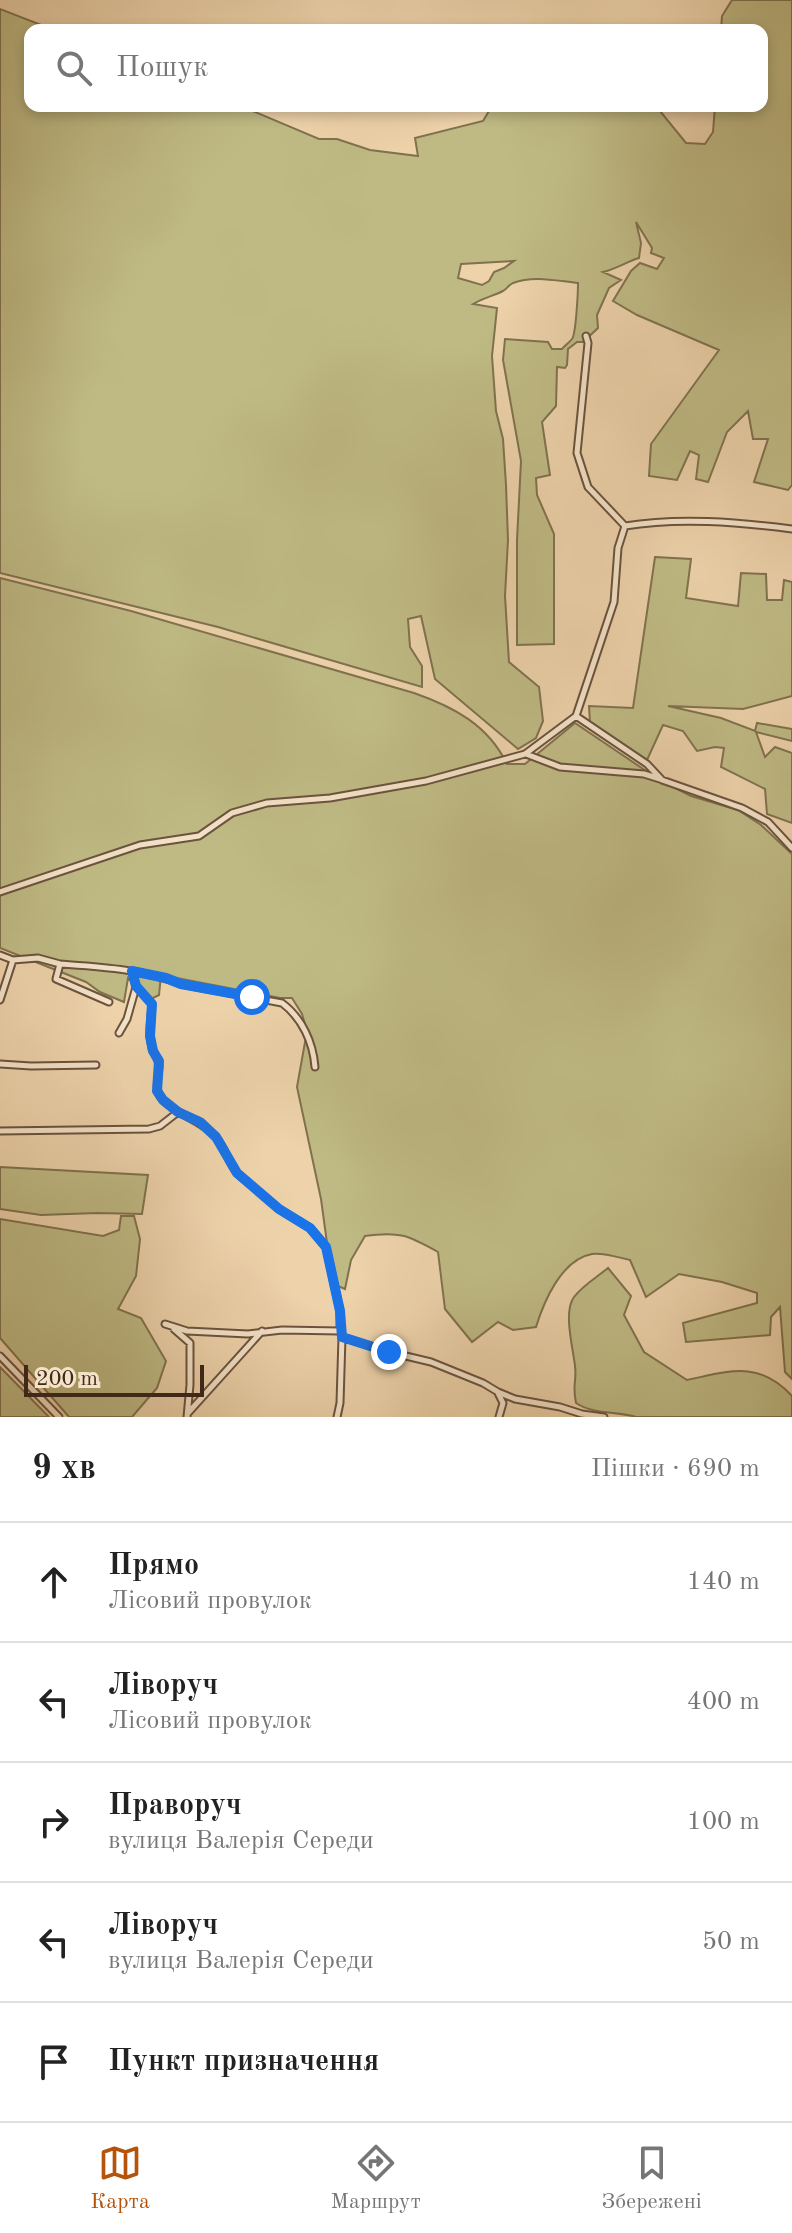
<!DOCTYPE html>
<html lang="uk">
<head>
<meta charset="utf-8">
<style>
	:root { --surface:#fff; --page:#f6f6f6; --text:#222; --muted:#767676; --line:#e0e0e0; --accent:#b45309 }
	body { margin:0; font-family:"Old Standard TT",serif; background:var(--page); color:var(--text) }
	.scale { position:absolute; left:24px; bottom:20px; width:180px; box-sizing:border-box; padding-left:8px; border:4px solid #41291a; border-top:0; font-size:22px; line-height:28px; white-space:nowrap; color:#41291a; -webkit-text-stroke:6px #f3e2c8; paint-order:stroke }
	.stop { position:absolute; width:24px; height:24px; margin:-18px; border:6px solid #1a73e8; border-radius:50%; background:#fff }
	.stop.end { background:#1a73e8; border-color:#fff; box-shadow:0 2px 8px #0008 }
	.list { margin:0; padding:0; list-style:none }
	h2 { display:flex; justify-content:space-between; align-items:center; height:104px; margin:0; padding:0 32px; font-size:34px }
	h2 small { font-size:26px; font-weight:400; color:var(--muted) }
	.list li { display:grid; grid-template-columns:52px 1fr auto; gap:24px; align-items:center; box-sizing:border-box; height:120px; padding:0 32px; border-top:2px solid var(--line) }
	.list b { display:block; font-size:30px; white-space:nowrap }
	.list p { margin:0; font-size:26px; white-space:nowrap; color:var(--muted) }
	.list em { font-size:26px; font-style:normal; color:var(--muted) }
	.icon { flex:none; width:44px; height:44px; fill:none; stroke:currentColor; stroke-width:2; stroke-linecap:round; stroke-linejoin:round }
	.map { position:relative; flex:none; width:792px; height:1417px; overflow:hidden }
	.search { position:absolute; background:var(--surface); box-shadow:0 4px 12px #0003; left:24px; right:24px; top:24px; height:88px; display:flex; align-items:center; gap:20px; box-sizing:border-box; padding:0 28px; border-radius:16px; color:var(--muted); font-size:30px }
	.sheet { height:704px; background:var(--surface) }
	nav { display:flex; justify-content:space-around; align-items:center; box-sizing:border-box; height:112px; border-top:2px solid var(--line); background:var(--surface); font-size:22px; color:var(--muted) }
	nav a { display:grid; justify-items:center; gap:4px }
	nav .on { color:var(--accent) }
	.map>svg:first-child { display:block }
</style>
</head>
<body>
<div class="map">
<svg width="792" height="1417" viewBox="0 0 792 1417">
	<rect width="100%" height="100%" fill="#edd2aa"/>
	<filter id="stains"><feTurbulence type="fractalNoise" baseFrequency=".0025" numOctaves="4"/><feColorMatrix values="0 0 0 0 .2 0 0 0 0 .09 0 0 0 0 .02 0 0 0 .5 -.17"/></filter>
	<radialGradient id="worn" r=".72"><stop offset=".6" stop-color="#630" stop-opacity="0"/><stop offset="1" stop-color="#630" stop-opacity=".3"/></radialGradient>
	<path fill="#bfba84" stroke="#80724f" stroke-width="2" fill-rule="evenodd" d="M 732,0 L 792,0 L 792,485 L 788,490 L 754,482 L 768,439 L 753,439 L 748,411 L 727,432 L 708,482 L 696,479 L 699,455 L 690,451 L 677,480 L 649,476 L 651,444 L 719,350 L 637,315 L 613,301 L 631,271 L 640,263 L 657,269 L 664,258 L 651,253 L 652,248 L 636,222 L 641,243 L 639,258 C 626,262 616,269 603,272 L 621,280 L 609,288 L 597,315 L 598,328 L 583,342 L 577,342 L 568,349 L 567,365 L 565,368 L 557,367 L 556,406 L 542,422 L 550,475 L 536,478 L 537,495 L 554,534 L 554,644 L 517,645 L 517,540 L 521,461 L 503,360 L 505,339 L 548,342 L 552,349 L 562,349 C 565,345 569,343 572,339 C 576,334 578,292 578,283 C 557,281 534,275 513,283 C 506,287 510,286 503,291 C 493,296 483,298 473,304 L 497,308 L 492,356 L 496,411 L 503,439 L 506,485 L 508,540 L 505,596 L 509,662 L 539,687 L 543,721 L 536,738 L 518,749 L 435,679 L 421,616 L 408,619 L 410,647 L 422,666 L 422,687 L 218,627 L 0,573 L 0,9 L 54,30 L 30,30 L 30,106 L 241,106 L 319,139 L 337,139 L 370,150 L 418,156 L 415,138 L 483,121 L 489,111 L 496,106 L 656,106 L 686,143 L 705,144 L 713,132 L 715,106 L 762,106 L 762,30 L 721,30 L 722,16 ZM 514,261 L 504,268 L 494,272 L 489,281 L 482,285 L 458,278 L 461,264 Z
		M 655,557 L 691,559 L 686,598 L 738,606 L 741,573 L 766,574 L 767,600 L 782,600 L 784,580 L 792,582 L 792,696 L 743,709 L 668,706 L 721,718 L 755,731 L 757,723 L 792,729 L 792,741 L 756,732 L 765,757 L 775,747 L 792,753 L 792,823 L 767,814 L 765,789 L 721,767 L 724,748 L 715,747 L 697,751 L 683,731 L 663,725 L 647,760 L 590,722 L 589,706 L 633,708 Z
		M 0,578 L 131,611 L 414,693 C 454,707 488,725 507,764 L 525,764 L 575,723 L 661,781 L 691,796 L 738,810 L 761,825 L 792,854 L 792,1379 L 785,1372 L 780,1307 L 771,1317 L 770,1335 L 686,1342 L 683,1323 L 757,1303 L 757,1293 L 722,1282 L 679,1274 L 646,1297 L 630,1260 C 620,1258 603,1252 592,1254 C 562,1259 544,1301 536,1327 L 513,1330 L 498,1322 L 472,1342 L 445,1309 L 438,1252 C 408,1235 399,1231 365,1236 L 351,1260 L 345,1289 L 338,1286 L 327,1243 L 321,1199 L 297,1087 L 307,1031 L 302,1014 L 292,998 L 280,998 L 161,975 L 159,995 L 151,999 L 128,978 L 124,1002 L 100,992 L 86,982 L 0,948 Z
		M 0,1167 L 148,1175 L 142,1214 L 97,1213 L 41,1215 L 0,1209 Z
		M 121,1216 L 134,1216 L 140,1239 L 136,1276 L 118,1309 L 141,1318 L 166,1361 L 157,1388 L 132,1417 L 69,1417 L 0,1338 L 0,1219 L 103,1236 L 119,1230 Z
		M 608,1268 L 631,1296 L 624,1315 L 644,1352 L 687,1380 C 730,1371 759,1360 792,1396 L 792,1417 L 636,1417 C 616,1411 594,1415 576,1403 C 572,1385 577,1380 575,1366 C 573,1348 563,1312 574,1297 C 582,1286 597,1277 608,1268 Z
		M 0,1367 L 48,1416 L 49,1417 L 0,1417 Z"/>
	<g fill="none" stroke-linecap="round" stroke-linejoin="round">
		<defs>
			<path id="street" d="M 586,336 L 588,343 L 577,453 L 588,487 L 625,526
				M 576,716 L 614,602 L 618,548 L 625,526 C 679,517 737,522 792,529
				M 576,716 L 647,764 L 662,780 L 742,808 L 768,822 L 792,848
				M 526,754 L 560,767 L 644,774 L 660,779
				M 0,892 L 140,845 L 199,836 L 232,813 L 267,803 L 330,798 L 426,781 L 525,754 L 576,716
				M 0,955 L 13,960 L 38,958 L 60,964 L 56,979 L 109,1002
				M 60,964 C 101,967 142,969 181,984 L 282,1003 C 302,1018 313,1042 315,1067
				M 132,971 L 136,986 L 152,1004 C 151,1018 148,1034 152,1048 C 154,1054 158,1058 159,1065 C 159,1078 153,1090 163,1100 C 178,1116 200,1119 215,1136 C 225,1147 228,1162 237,1173 L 279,1209 L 310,1228 L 326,1247 L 340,1311 L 340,1331
				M 0,1000 L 13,960
				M 119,1033 L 127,1019 L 136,987
				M 0,1064 L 31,1066 L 96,1065
				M 0,1131 L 149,1129 L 160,1126 L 178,1112
				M 165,1324 L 187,1331 L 248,1334 L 282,1330 L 340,1331 L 342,1337 L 389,1352 L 431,1362 L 483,1383 L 498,1392 L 515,1399 L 560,1407 L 582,1414 L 604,1417
				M 174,1329 L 190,1343 L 190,1385 L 187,1417
				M 0,1356 L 59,1417
				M 498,1393 L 503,1403 L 499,1417
				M 188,1413 L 262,1331
				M 337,1417 L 340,1403 L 342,1337"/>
		</defs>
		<use href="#street" stroke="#6c533e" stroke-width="9"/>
		<use href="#street" stroke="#f3e2c8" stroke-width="5"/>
	</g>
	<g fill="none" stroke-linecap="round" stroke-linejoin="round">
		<path stroke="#1a73e8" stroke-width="10" d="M 252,997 L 181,984 L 166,978 L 132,971 L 136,986 L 152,1004 L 150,1036 L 153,1051 L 159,1061 L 157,1091 L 163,1100 L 178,1112 L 200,1122 L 216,1137 L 237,1173 L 279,1209 L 310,1228 L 326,1247 L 340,1311 L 342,1337 L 389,1352"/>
	</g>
	<rect width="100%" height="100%" filter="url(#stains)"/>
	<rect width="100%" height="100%" fill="url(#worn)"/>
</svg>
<div class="scale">200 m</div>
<div class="stop" style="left:252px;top:997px"></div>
<div class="stop end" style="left:389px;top:1352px"></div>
<div class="search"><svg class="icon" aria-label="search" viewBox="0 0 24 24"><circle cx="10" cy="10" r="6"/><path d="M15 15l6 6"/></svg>Пошук</div>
</div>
<section class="sheet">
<h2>9 хв<small>Пішки · 690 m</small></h2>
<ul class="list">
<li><svg class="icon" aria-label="ahead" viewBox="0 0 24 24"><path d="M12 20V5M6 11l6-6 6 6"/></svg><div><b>Прямо</b><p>Лісовий провулок</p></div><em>140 m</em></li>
<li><svg class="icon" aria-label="left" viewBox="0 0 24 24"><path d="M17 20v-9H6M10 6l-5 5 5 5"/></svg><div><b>Ліворуч</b><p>Лісовий провулок</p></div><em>400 m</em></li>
<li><svg class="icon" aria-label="right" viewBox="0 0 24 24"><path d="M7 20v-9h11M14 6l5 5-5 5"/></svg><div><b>Праворуч</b><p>вулиця Валерія Середи</p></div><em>100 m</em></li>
<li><svg class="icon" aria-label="left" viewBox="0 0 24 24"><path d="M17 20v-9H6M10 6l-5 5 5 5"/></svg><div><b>Ліворуч</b><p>вулиця Валерія Середи</p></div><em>50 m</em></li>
<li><svg class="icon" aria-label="arrive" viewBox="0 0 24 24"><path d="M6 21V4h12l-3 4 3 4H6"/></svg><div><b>Пункт призначення</b></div></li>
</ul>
</section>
<nav>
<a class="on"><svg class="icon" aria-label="map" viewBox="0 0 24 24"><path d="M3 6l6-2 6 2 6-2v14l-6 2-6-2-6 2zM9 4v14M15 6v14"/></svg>Карта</a>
<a><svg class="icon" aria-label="directions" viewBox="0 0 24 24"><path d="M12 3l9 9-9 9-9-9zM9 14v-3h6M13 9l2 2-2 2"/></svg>Маршрут</a>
<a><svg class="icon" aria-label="saved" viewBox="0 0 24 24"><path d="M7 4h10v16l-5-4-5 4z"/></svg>Збережені</a>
</nav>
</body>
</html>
